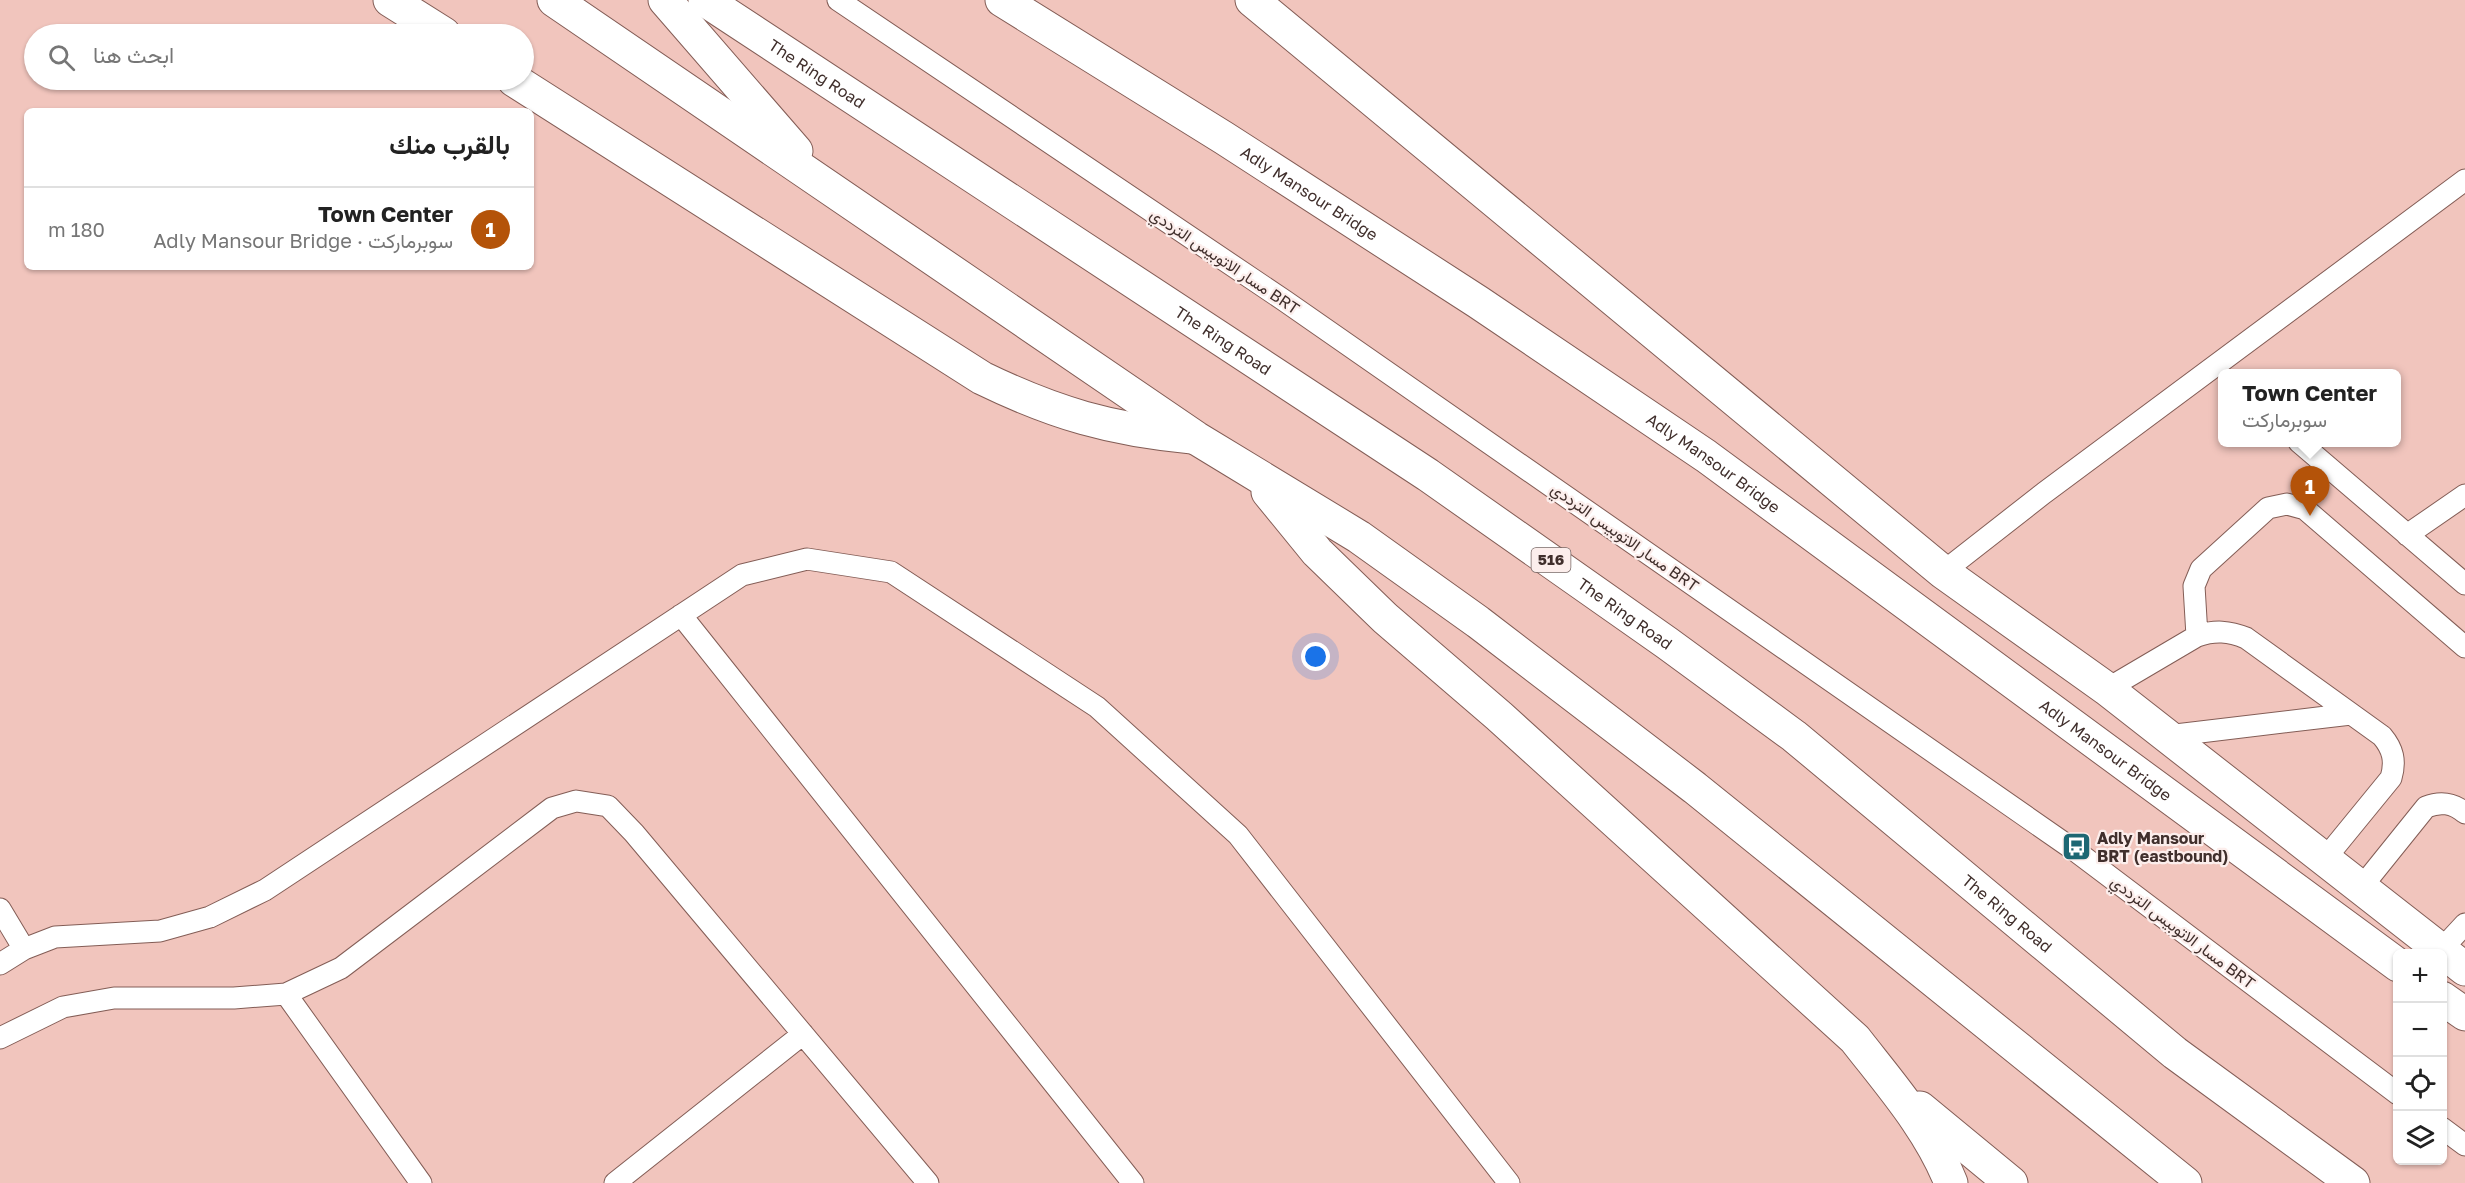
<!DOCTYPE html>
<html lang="ar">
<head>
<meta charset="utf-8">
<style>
	:root { --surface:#fff; --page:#f6f6f6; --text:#222; --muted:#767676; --line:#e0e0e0; --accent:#b45309 }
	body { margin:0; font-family:"Golos Text",Vazirmatn,sans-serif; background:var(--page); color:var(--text); direction:rtl }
	.controls { position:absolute; right:18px; bottom:18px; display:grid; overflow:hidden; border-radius:9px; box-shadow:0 2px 4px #0004 }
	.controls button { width:54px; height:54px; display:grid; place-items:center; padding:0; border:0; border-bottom:2px solid var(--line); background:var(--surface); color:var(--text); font:30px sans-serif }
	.you { position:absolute; left:1316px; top:657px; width:21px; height:21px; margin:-15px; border:4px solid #fff; border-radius:50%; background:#1a73e8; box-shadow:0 0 0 9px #1a73e833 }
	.badge { display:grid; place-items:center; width:39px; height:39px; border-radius:50%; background:var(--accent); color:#fff; font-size:20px; font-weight:700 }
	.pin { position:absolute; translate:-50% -50px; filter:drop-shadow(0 2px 3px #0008) }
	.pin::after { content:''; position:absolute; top:32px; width:21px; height:18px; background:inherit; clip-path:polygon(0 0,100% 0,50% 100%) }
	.popup { position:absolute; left:2218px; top:369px; width:183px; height:78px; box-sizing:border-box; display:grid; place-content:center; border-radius:9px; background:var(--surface); filter:drop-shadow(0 2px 4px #0005); font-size:20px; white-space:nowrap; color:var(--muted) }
	.popup b { font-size:22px; color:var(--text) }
	.popup::after { content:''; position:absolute; left:50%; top:100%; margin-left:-12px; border:12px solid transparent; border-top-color:var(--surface) }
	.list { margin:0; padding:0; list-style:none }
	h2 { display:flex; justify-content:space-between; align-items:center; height:78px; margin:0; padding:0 24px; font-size:26px }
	h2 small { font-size:20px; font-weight:400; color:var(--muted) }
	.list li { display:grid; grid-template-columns:39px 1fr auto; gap:18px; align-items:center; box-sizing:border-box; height:84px; padding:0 24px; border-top:2px solid var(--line) }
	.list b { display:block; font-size:22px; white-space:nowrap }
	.list p { margin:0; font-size:20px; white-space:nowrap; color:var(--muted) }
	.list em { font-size:20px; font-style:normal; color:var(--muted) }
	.icon { flex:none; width:33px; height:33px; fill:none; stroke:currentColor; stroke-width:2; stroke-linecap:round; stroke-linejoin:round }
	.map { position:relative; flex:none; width:2465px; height:1183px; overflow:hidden; direction:ltr }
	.search { position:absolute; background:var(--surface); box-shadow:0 2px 4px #0004; left:24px; top:24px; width:510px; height:66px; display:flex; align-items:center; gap:15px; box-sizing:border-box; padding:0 21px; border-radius:33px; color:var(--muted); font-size:22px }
	.panel { position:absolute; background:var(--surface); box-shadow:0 2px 4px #0004; left:24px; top:108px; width:510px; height:162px; border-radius:9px; direction:rtl }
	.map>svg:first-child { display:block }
</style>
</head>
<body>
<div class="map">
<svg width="2465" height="1183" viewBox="0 0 2465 1183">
	<rect width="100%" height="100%" fill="#f1c5bd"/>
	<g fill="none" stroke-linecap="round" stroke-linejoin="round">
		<defs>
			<path id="service" d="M 838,0 L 1285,301 L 2077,852 L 2398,1094
				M 2299,442 L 2465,584
				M 2407,535 L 2465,495
				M 1943,572 L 2044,493 L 2465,180
				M 681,615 L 1133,1183
				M 2197,636 L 2194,586 L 2201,569 L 2268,508 L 2287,504 L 2305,509 L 2465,647
				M 2107,689 L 2197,636 C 2215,630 2229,631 2246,638 L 2382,736 C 2393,749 2396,761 2391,778 L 2324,860
				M 2167,736 L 2351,714
				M 2360,889 L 2426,807 C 2441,801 2453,803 2465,813
				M 0,909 L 24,949
				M 2440,951 L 2465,924
				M 0,964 L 24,949 L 55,937 L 160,931 L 210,917 L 265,890 L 742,575 L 807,559 L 891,572 L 1097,707 L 1238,835 L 1509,1183
				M 286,994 L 421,1183
				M 0,1038 L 63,1007 L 114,998 L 234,998 L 286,994 L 341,968 L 552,808 L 576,801 L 608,806 L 634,833 L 928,1183
				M 2442,1128 L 2465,1145
				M 615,1183 L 803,1034"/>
			<path id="secondary" d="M 1252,0 L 1943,572 L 2107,689 L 2465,969"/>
			<g id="motorway">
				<path d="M 390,0 L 444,34"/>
				<path d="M 554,0 L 1196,438 L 1359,537 L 1478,622 L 1695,788 L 2185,1183"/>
				<path d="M 665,0 L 796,151"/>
				<path id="s1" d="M 705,0 L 1428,475 L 1667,643 L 1794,736 L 2175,1053 L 2353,1183"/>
				<path id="s2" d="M 1002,0 L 1224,138 L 1478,302 L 1706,456 L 2398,965"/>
				<path d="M 514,80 L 982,378 C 1054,413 1112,430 1192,437"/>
				<path d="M 1268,492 L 1317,552 L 1385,618 L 1499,716 L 1855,1039 C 1890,1084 1930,1129 1951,1183"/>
				<path d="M 2442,998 L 2465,1014"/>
				<path d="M 1920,1108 L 2011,1183"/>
			</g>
		</defs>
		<use href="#service" stroke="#835d56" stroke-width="23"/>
		<use href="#secondary" stroke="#835d56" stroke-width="35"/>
		<use href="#motorway" stroke="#835d56" stroke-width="35"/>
		<use href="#service" stroke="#fff" stroke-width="21"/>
		<use href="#secondary" stroke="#fff" stroke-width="33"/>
		<use href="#motorway" stroke="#fff" stroke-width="33"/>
	</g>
	<defs>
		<symbol id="bus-square" viewBox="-11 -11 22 22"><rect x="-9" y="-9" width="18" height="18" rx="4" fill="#1d6773" stroke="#fceeec"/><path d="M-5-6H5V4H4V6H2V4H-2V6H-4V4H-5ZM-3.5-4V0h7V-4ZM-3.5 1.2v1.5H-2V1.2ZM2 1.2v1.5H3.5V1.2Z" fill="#fff"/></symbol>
	</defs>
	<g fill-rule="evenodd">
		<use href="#bus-square" x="2060" y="830" width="33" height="33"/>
	</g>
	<g text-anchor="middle" stroke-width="4.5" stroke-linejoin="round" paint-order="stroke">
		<rect fill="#fceeec" stroke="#786866" stroke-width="1.5" x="1531.5" y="548" width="39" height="24" rx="4.5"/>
		<g font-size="15" font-weight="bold" fill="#402f2c">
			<text x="1551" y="565">516</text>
		</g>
		<g font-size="16" fill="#402f2c" stroke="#fceeec">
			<text dy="6" stroke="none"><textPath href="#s1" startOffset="134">The Ring Road</textPath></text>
			<text dy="6" stroke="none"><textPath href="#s2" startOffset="363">Adly Mansour Bridge</textPath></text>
			<text transform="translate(1225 261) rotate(34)" y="6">مسار الاتوبيس الترددي BRT</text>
			<text dy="6" stroke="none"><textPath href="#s1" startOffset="620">The Ring Road</textPath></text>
			<text dy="6" stroke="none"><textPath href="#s2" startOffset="849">Adly Mansour Bridge</textPath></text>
			<text transform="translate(1625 537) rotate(35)" y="6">مسار الاتوبيس الترددي BRT</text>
			<text dy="6" stroke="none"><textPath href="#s1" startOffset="1106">The Ring Road</textPath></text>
			<text dy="6" stroke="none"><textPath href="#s2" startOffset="1335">Adly Mansour Bridge</textPath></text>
			<text dy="6" stroke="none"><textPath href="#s1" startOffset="1592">The Ring Road</textPath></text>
			<text transform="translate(2183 932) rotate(37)" y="6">مسار الاتوبيس الترددي BRT</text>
		</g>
		<g font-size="16" font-weight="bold" fill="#402f2c" stroke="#fceeec" text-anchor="start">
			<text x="2097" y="844">Adly Mansour<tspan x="2097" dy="18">BRT (eastbound)</tspan></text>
		</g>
	</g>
</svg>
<div class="controls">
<button>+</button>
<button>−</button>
<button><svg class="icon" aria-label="locate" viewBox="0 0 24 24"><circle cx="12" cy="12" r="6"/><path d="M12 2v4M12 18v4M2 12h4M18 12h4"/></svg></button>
<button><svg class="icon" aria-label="layers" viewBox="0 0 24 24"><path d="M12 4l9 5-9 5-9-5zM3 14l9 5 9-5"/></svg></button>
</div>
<div class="you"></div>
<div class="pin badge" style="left:2310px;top:516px">1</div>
<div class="popup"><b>Town Center</b>سوبرماركت</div>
<div class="search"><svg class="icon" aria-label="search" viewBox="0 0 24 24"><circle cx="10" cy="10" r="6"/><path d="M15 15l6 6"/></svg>ابحث هنا</div>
<section class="panel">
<h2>بالقرب منك<small></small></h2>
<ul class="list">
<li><span class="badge">1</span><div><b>Town Center</b><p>سوبرماركت · Adly Mansour Bridge</p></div><em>180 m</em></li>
</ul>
</section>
</div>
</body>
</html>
